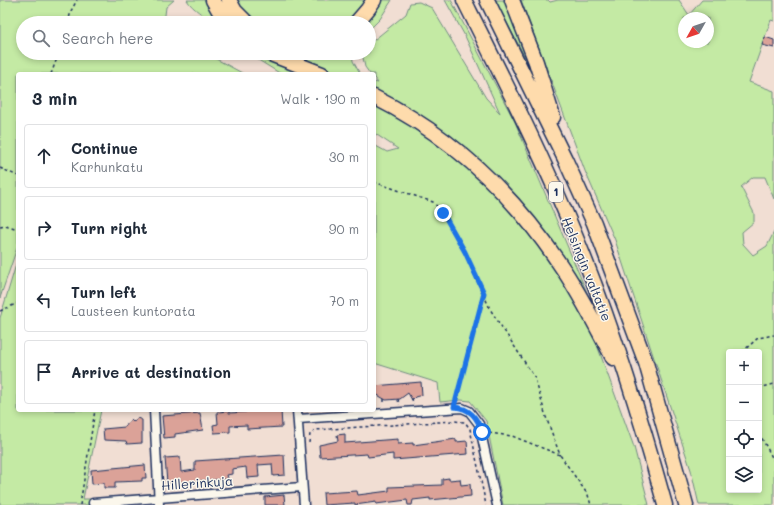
<!DOCTYPE html>
<html lang="en">
<head>
<meta charset="utf-8">
<style>
	:root { --surface:#fff; --page:#f2f2f3; --text:#1f2937; --muted:#747a83; --line:#e0e1e3 }
	body { margin:0; font-family:Mali,sans-serif; background:var(--page); color:var(--text) }
	.controls { position:absolute; right:12px; bottom:12px; display:grid; overflow:hidden; border-radius:4px; box-shadow:0 2px 6px #0003 }
	.controls button { width:36px; height:36px; display:grid; place-items:center; padding:0; border:0; border-bottom:1px solid var(--line); background:var(--surface); color:var(--text); font:20px sans-serif }
	.compass { position:absolute; left:678px; top:12px; width:36px; height:36px; border-radius:50%; background:var(--surface); box-shadow:0 2px 6px #0003; rotate:230deg }
	.stop { position:absolute; width:12px; height:12px; margin:-9px; border:3px solid #1a73e8; border-radius:50%; background:#fff }
	.stop.end { background:#1a73e8; border-color:#fff; box-shadow:0 1px 4px #0008 }
	.list { margin:0; padding:0; list-style:none }
	h2 { display:flex; justify-content:space-between; align-items:center; height:52px; margin:0; padding:0 16px; font-size:17px }
	h2 small { font-size:13px; font-weight:400; color:var(--muted) }
	.list li { display:grid; grid-template-columns:26px 1fr auto; gap:12px; align-items:center; box-sizing:border-box; height:64px; margin:0 8px 8px; padding:0 8px; border:1px solid var(--line); border-radius:4px }
	.list b { display:block; font-size:15px; white-space:nowrap }
	.list p { margin:0; font-size:13px; white-space:nowrap; color:var(--muted) }
	.list em { font-size:13px; font-style:normal; color:var(--muted) }
	.icon { flex:none; width:22px; height:22px; fill:none; stroke:currentColor; stroke-width:2; stroke-linecap:round; stroke-linejoin:round }
	.map { position:relative; flex:none; width:774px; height:505px; overflow:hidden }
	.search { position:absolute; background:var(--surface); box-shadow:0 2px 6px #0003; left:16px; top:16px; width:360px; height:44px; display:flex; align-items:center; gap:10px; box-sizing:border-box; padding:0 14px; border-radius:22px; color:var(--muted); font-size:15px }
	.panel { position:absolute; background:var(--surface); box-shadow:0 2px 6px #0003; left:16px; top:72px; width:360px; height:340px; border-radius:4px }
	.map>svg:first-child { display:block }
</style>
</head>
<body>
<div class="map">
<svg width="774" height="505" viewBox="0 0 774 505">
	<rect width="100%" height="100%" fill="#f1ded3"/>
	<filter id="ink" filterUnits="userSpaceOnUse"><feTurbulence type="fractalNoise" baseFrequency=".025" numOctaves="2"/><feDisplacementMap in="SourceGraphic" scale="8" xChannelSelector="R" yChannelSelector="G"/><feConvolveMatrix kernelMatrix="1 2 1 2 8 2 1 2 1" color-interpolation-filters="sRGB"/></filter>
	<g filter="url(#ink)">
		<path fill="#c4eaa4" stroke="#708c81" fill-rule="evenodd" d="M 0,0 L 174,0 L 166,7 L 164,23 L 23,23 L 23,53 L 205,53 L 244,74 L 18,74 L 18,245 L 0,298 Z
			M 187,0 L 206,0 L 211,12 L 219,23 L 211,23 C 204,14 193,10 187,0 Z
			M 235,0 L 366,0 L 355,15 L 345,23 L 256,23 L 243,12 Z
			M 379,0 L 392,0 L 380,19 L 369,30 L 369,23 L 362,23 Z
			M 445,0 L 451,0 L 515,122 L 596,314 L 566,267 L 436,127 L 393,99 L 374,90 L 374,82 L 378,83 L 374,78 L 374,74 L 370,74 L 365,67 L 362,53 L 369,53 L 369,44 L 406,14 L 410,3 L 419,2 L 432,8 L 486,98 L 500,113 L 465,36 Z
			M 495,0 L 508,0 L 532,64 L 529,65 Z
			M 521,0 L 548,0 L 550,2 L 558,0 L 679,0 L 689,15 L 702,0 L 774,0 L 774,21 L 771,20 L 749,82 L 774,91 L 774,199 L 765,177 L 753,177 L 741,187 L 754,213 L 754,222 L 742,232 L 743,244 L 753,255 L 767,246 L 774,232 L 774,505 L 699,505 L 691,470 L 615,240 L 585,171 ZM 684,18 L 708,18 L 708,42 L 684,42 ZM 729,352 L 759,352 L 759,490 L 729,490 Z
			M 247,53 L 255,53 L 306,74 L 281,74 Z
			M 278,53 L 352,53 L 353,61 L 360,74 L 337,74 Z
			M 374,102 L 438,141 L 510,208 L 556,269 L 576,301 L 597,345 L 634,447 L 649,505 L 503,505 L 486,421 L 470,401 L 461,400 L 440,402 L 438,383 L 374,363 L 374,145 L 387,152 L 398,149 L 374,133 Z
			M 18,258 L 18,410 L 101,410 L 83,499 L 98,499 L 99,505 L 0,505 L 0,318 Z"/>
		<path fill="#dba298" stroke="#1b2f5e" d="M 765,37 L 774,40 L 774,48 L 762,45 Z
			M 421,382 L 422,395 L 415,397 L 412,400 L 408,393 L 400,399 L 386,400 L 374,393 L 374,386 Z
			M 246,410 L 281,410 L 282,427 L 247,429 L 247,425 L 230,426 L 230,432 L 214,433 L 213,425 L 218,424 L 217,412 L 229,411 L 229,413 L 246,412 Z
			M 200,413 L 203,430 L 175,434 L 175,437 L 164,438 L 162,416 Z
			M 137,418 L 142,420 L 142,443 L 127,444 L 126,441 L 104,440 L 103,429 L 125,427 L 131,419 L 134,422 Z
			M 345,434 L 345,443 L 398,439 L 398,444 L 413,443 L 413,445 L 456,439 L 456,442 L 467,441 L 468,454 L 393,460 L 393,454 L 368,457 L 367,454 L 320,457 L 319,445 L 338,441 L 337,435 Z
			M 284,455 L 285,475 L 273,476 L 272,464 L 258,465 L 259,477 L 247,478 L 246,467 L 232,469 L 232,474 L 227,475 L 228,479 L 167,483 L 165,458 L 180,457 L 181,472 L 195,470 L 195,461 Z
			M 145,465 L 146,478 L 142,478 L 142,481 L 115,482 L 115,488 L 104,488 L 104,483 L 92,484 L 91,470 Z
			M 449,478 L 449,480 L 460,479 L 461,485 L 470,484 L 471,496 L 430,500 L 430,498 L 413,500 L 412,505 L 408,505 L 407,500 L 376,504 L 376,502 L 355,505 L 355,503 L 324,505 L 323,493 L 357,491 L 358,495 L 389,491 L 389,487 L 442,485 L 442,479 Z
			M 284,495 L 285,505 L 265,505 L 265,497 Z"/>
		<g fill="none" stroke-linecap="round" stroke-linejoin="round">
			<defs>
				<path id="street" d="M 154,410 L 159,505
					M 297,410 L 304,505
					M 298,419 L 462,408 L 469,411 L 479,424 L 497,505
					M 93,503 L 302,487"/>
				<path id="highway" d="M 213,0 L 226,23
					M 229,0 L 235,11 L 247,23
					M 464,0 C 507,86 550,171 585,260 C 617,340 642,422 665,505
					M 487,0 L 565,159 L 594,223 L 646,363 L 686,505
					M 512,0 L 536,62 L 553,117
					M 356,23 L 368,9 L 374,0
					M 268,53 L 322,74
					M 374,97 C 450,135 512,193 559,263 C 580,293 596,326 613,358"/>
			</defs>
			<use href="#street" stroke="#1b2f5e" stroke-width="11"/>
			<use href="#highway" stroke="#1b2f5e" stroke-width="17"/>
			<path stroke="#1b2f5e" stroke-width="1.5" stroke-dasharray="3 3" stroke-linecap="butt" d="M 68,23 L 71,11 L 77,0
				M 51,74 L 59,53
				M 0,168 L 18,176
				M 374,182 L 433,202 L 443,213 L 465,252 L 490,309 L 535,378 L 546,417 L 560,455 L 588,495 L 591,505
				M 0,226 L 5,225 L 18,229
				M 0,311 L 18,303
				M 742,352 L 758,338 L 774,335
				M 759,388 L 774,384
				M 412,398 L 413,404
				M 384,399 L 384,405
				M 398,399 L 399,405
				M 456,400 L 484,293
				M 489,433 L 512,436 L 560,455
				M 759,433 L 774,461
				M 309,443 L 310,434 L 315,430 L 454,421 L 465,422 L 470,429 L 486,505
				M 80,505 L 95,410"/>
			<use href="#street" stroke="#fbf7ec" stroke-width="8"/>
			<use href="#highway" stroke="#fedbac" stroke-width="14"/>
		</g>
	</g>
	<g fill="none" stroke-linecap="round" stroke-linejoin="round" filter="url(#ink)">
		<path stroke="#1a73e8" stroke-width="5" d="M 443,213 L 465,252 L 484,293 L 454,407 C 470,408 477,417 482,432"/>
	</g>
	<g text-anchor="middle" stroke-width="3" stroke-linejoin="round" paint-order="stroke">
		<rect fill="#fbf7ec" stroke="#5e6b89" stroke-width="1" x="549" y="182" width="14" height="20" rx="3"/>
		<g font-size="12" font-weight="bold" fill="#1b2f5e">
			<text x="556" y="196">1</text>
		</g>
		<g font-size="13" fill="#1b2f5e" stroke="#fbf7ec">
			<text transform="translate(587 269) rotate(68)" y="5">Helsingin valtatie</text>
			<text transform="translate(197 483) rotate(-4)" y="5">Hillerinkuja</text>
		</g>
	</g>
</svg>
<div class="controls">
<button>+</button>
<button>−</button>
<button><svg class="icon" aria-label="locate" viewBox="0 0 24 24"><circle cx="12" cy="12" r="6"/><path d="M12 2v4M12 18v4M2 12h4M18 12h4"/></svg></button>
<button><svg class="icon" aria-label="layers" viewBox="0 0 24 24"><path d="M12 4l9 5-9 5-9-5zM3 14l9 5 9-5"/></svg></button>
</div>
<svg class="compass" viewBox="-18 -18 36 36"><path d="M0-13l5 13h-10z" fill="#e53935"/><path d="M0 13l5-13h-10z" fill="#747a83"/></svg>
<div class="stop" style="left:482px;top:432px"></div>
<div class="stop end" style="left:443px;top:213px"></div>
<div class="search"><svg class="icon" aria-label="search" viewBox="0 0 24 24"><circle cx="10" cy="10" r="6"/><path d="M15 15l6 6"/></svg>Search here</div>
<section class="panel">
<h2>3 min<small>Walk · 190 m</small></h2>
<ul class="list">
<li><svg class="icon" aria-label="ahead" viewBox="0 0 24 24"><path d="M12 20V5M6 11l6-6 6 6"/></svg><div><b>Continue</b><p>Karhunkatu</p></div><em>30 m</em></li>
<li><svg class="icon" aria-label="right" viewBox="0 0 24 24"><path d="M7 20v-9h11M14 6l5 5-5 5"/></svg><div><b>Turn right</b></div><em>90 m</em></li>
<li><svg class="icon" aria-label="left" viewBox="0 0 24 24"><path d="M17 20v-9H6M10 6l-5 5 5 5"/></svg><div><b>Turn left</b><p>Lausteen kuntorata</p></div><em>70 m</em></li>
<li><svg class="icon" aria-label="arrive" viewBox="0 0 24 24"><path d="M6 21V4h12l-3 4 3 4H6"/></svg><div><b>Arrive at destination</b></div></li>
</ul>
</section>
</div>
</body>
</html>
